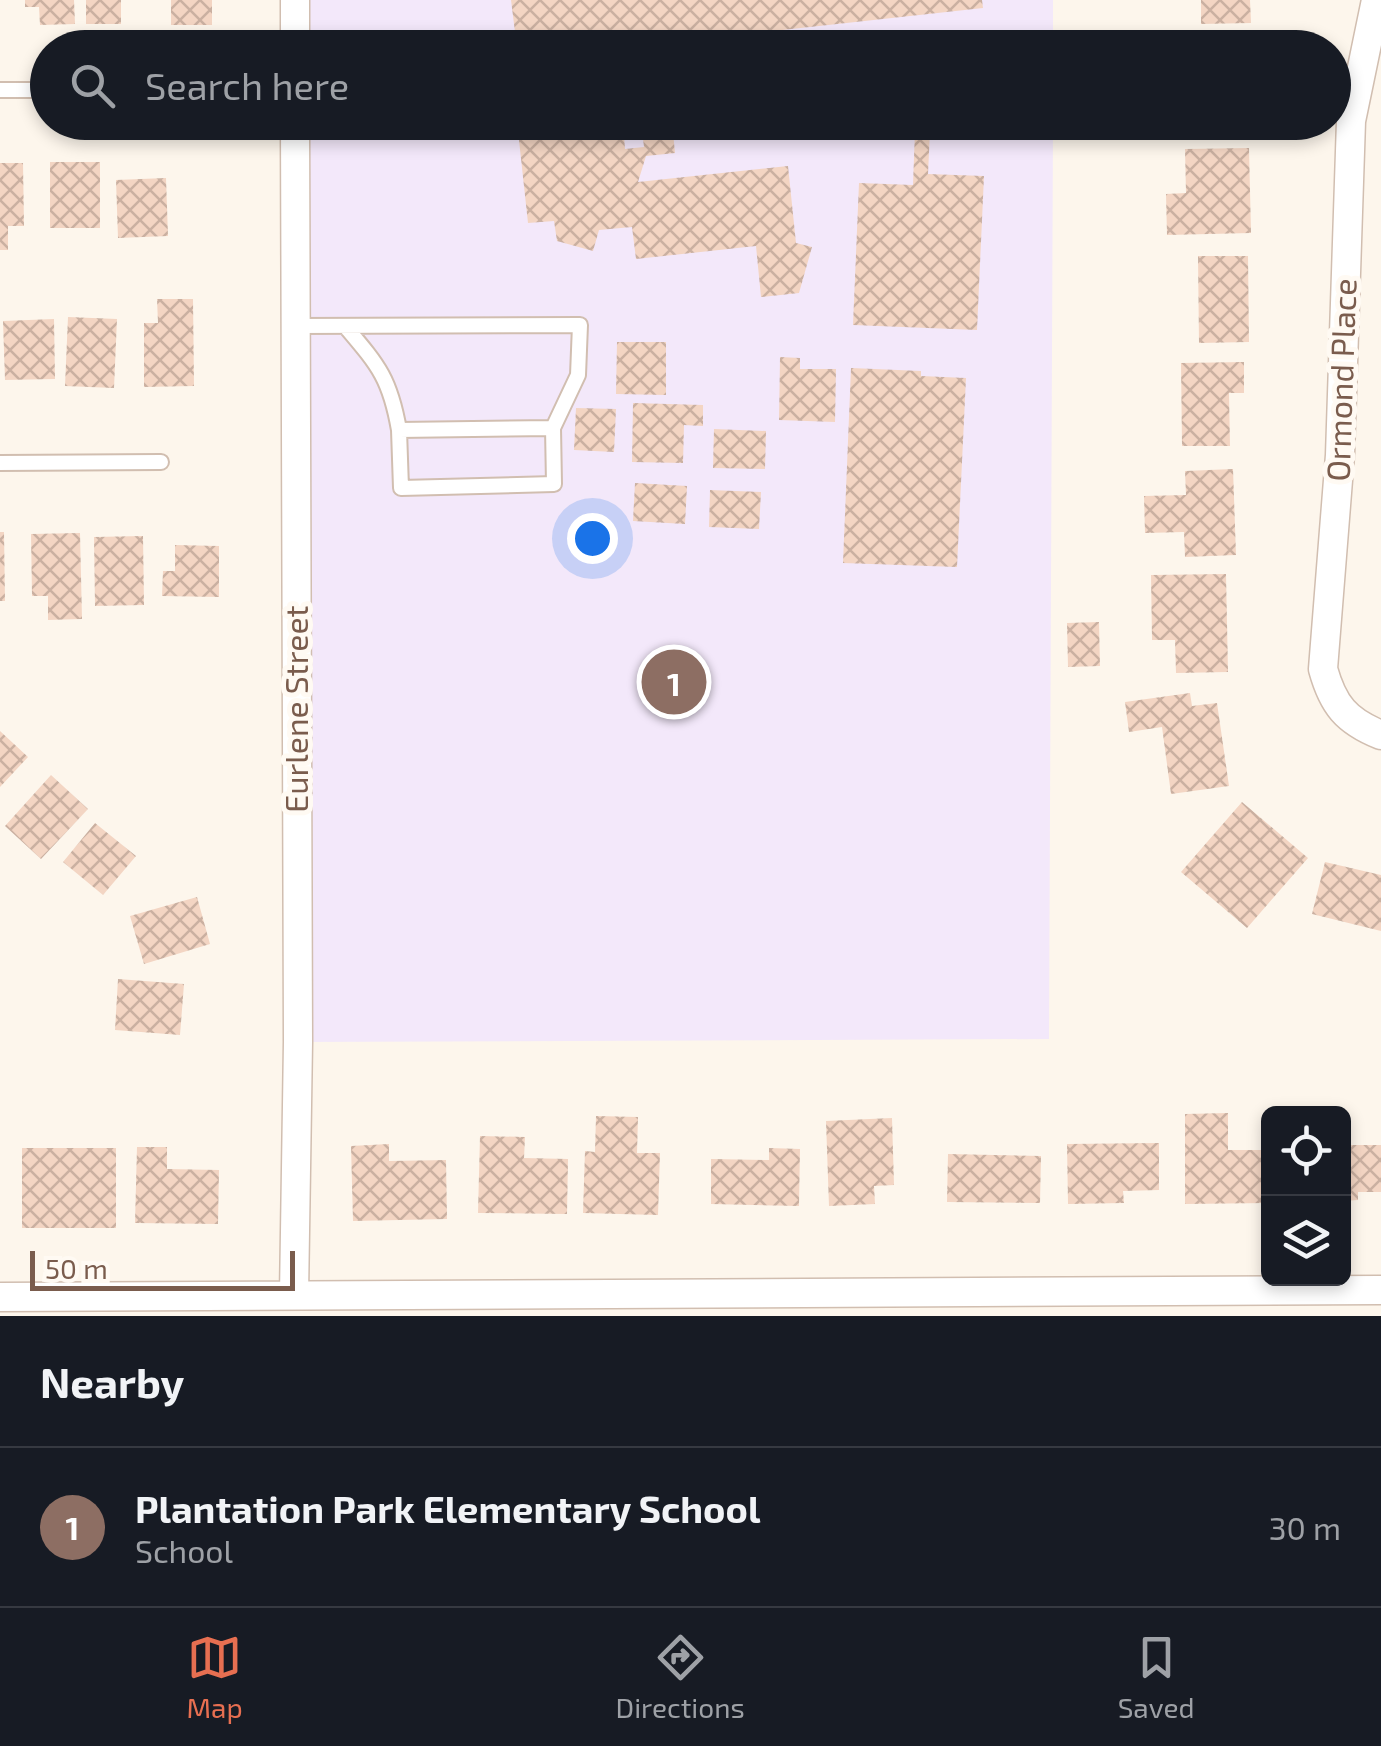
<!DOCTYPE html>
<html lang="en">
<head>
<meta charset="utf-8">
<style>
	:root { --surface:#171b24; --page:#20242c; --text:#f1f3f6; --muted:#9ea1a6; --line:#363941; --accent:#e76f51 }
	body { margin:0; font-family:"Exo 2",sans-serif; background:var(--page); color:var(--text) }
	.controls { position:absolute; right:30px; bottom:30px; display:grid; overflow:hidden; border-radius:15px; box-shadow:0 5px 15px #0003 }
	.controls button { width:90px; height:90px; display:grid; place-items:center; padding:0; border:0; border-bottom:2px solid var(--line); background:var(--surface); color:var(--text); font:50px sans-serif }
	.scale { position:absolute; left:30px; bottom:25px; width:265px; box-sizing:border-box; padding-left:10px; border:5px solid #7a5c4d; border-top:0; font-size:28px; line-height:35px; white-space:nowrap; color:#7a5c4d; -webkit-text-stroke:8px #fffaf3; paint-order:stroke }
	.you { position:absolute; left:592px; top:538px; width:35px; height:35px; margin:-25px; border:8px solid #fff; border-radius:50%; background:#1a73e8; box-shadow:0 0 0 15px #1a73e833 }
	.badge { display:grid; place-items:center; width:65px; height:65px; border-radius:50%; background:var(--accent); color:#fff; font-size:32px; font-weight:700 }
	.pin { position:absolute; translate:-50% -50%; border:5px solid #fff; box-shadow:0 2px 10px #0006 }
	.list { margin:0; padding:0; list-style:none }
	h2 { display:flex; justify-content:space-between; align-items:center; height:130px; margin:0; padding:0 40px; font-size:42px }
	h2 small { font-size:32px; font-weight:400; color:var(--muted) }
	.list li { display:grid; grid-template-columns:65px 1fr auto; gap:30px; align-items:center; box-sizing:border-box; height:160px; padding:0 40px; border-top:2px solid var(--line) }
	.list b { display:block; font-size:38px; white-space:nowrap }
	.list p { margin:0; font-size:32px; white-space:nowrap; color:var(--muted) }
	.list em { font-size:32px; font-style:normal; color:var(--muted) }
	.icon { flex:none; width:55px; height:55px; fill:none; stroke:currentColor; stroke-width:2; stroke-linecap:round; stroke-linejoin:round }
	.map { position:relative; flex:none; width:1381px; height:1316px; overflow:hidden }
	.search { position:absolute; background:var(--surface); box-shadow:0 5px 15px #0003; left:30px; right:30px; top:30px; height:110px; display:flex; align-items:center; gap:25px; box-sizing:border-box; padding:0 35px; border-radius:55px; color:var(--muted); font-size:38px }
	.sheet { height:290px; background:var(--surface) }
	nav { display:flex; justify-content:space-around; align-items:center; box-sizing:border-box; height:140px; border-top:2px solid var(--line); background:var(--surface); font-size:28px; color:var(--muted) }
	nav a { display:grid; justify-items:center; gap:5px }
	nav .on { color:var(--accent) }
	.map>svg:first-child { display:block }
</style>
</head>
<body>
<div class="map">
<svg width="1381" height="1316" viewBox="0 0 1381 1316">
	<defs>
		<pattern id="building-cross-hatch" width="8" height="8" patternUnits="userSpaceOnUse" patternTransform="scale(2.5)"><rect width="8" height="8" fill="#f3d5c3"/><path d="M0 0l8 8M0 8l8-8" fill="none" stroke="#cab0a1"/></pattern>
	</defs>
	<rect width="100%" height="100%" fill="#fdf6ec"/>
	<path fill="#f3e8fa" d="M 295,0 L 1053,0 L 1053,47 L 295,47 Z
		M 295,123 L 1053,123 L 1049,1039 L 298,1042 Z"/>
	<path fill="url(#building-cross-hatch)" d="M 25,0 L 74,0 L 75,24 L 40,25 L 39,7 L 25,7 Z
		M 86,0 L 121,0 L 121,24 L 86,24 Z
		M 171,0 L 212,0 L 212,25 L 171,25 Z
		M 511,0 L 982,0 L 983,8 L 663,43 L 664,48 L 517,48 Z
		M 1201,0 L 1250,0 L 1251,23 L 1201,24 Z
		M 517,122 L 623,122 L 625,149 L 644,147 L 641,122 L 672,122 L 675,153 L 646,156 L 638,182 L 788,166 L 796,243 L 812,247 L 799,293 L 761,297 L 756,246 L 636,259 L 632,227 L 599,230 L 593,251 L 557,241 L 554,221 L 528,223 Z
		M 890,122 L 1008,122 L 1008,135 L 930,131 L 928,174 L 984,176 L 977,330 L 853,325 L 859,183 L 913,185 L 915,130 L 890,130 Z
		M 1186,122 L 1231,122 L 1231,128 L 1186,128 Z
		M 1249,148 L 1251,233 L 1167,235 L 1166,194 L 1186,193 L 1185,149 Z
		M 50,162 L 100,162 L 100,228 L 50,228 Z
		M 0,163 L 23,163 L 24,226 L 8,226 L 8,250 L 0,250 Z
		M 166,178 L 168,236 L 118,238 L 116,180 Z
		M 1198,256 L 1248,256 L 1249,342 L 1199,343 Z
		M 157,299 L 193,299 L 194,386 L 144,387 L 144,323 L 158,323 Z
		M 68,317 L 117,319 L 114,388 L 65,386 Z
		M 54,319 L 55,379 L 5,380 L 3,321 Z
		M 617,342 L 666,342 L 666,395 L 616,394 Z
		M 780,357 L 800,358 L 800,369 L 836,369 L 835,422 L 779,420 Z
		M 1244,362 L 1244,393 L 1229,393 L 1230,446 L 1182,446 L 1181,363 Z
		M 851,368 L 921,371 L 921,376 L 966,378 L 957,567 L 843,563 Z
		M 633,403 L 703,405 L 703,426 L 684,425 L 683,463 L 632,462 Z
		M 576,408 L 616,409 L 614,452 L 574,450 Z
		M 714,429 L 766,431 L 765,469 L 713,468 Z
		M 1233,469 L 1236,555 L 1185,557 L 1184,532 L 1145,533 L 1144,496 L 1186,495 L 1185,471 Z
		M 635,483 L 687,486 L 685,524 L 633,521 Z
		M 710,490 L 761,492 L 759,529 L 709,527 Z
		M 0,532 L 4,532 L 5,601 L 0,601 Z
		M 80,533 L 82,619 L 48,620 L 48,596 L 32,596 L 31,534 Z
		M 143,536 L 144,605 L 95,606 L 94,537 Z
		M 175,545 L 219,546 L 219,597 L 162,596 L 163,571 L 175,571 Z
		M 1226,574 L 1228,672 L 1176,673 L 1175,640 L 1152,640 L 1151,575 Z
		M 1099,622 L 1100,666 L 1068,667 L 1067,623 Z
		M 1190,693 L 1192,706 L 1217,703 L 1229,786 L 1171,794 L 1162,727 L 1129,732 L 1125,702 Z
		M 0,731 L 28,757 L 0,787 Z
		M 51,775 L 88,809 L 41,859 L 5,826 Z
		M 1242,802 L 1308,858 L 1247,928 L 1181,872 Z
		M 95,823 L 136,856 L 103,895 L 63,862 Z
		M 1325,862 L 1381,875 L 1381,931 L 1312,914 Z
		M 197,897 L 210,944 L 144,964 L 130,916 Z
		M 118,979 L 184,984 L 180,1035 L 115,1030 Z
		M 1228,1113 L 1228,1150 L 1268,1150 L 1268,1203 L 1185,1204 L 1185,1114 Z
		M 596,1116 L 638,1117 L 637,1153 L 660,1153 L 658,1215 L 583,1213 L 585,1151 L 595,1152 Z
		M 892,1118 L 894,1185 L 874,1186 L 875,1204 L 829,1206 L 826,1121 Z
		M 1344,1128 L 1349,1128 L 1350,1145 L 1381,1145 L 1381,1192 L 1358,1192 L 1358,1200 L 1344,1201 Z
		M 480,1136 L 525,1137 L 524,1158 L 568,1159 L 567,1214 L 478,1213 Z
		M 1159,1143 L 1159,1190 L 1123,1191 L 1124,1203 L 1068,1204 L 1067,1144 Z
		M 389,1144 L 389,1161 L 446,1160 L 447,1219 L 353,1221 L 351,1146 Z
		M 137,1147 L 167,1147 L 167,1169 L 219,1170 L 218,1224 L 135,1223 Z
		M 22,1148 L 116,1148 L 116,1228 L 22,1228 Z
		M 769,1148 L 800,1149 L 799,1206 L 711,1204 L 711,1159 L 769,1160 Z
		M 948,1154 L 1041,1156 L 1040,1203 L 947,1202 Z"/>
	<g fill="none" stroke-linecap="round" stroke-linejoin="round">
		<defs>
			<path id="lane" d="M 0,90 L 48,90
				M 296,326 L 580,325 L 578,375 L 553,428 L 554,484 L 401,488 L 399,430
				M 345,326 C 378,365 390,378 399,430 L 553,428
				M 0,463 L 161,462"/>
			<path id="street" d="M 295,0 L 295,48
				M 1376,0 L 1351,121 L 1340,455 L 1323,669 C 1333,705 1346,721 1381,735
				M 294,1295 L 298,1042 L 295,122
				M 0,1297 L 1381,1290"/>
		</defs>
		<use href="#lane" stroke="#d1beb0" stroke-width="18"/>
		<use href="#street" stroke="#d1beb0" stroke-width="31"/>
		<use href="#lane" stroke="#fff" stroke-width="14"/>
		<use href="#street" stroke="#fff" stroke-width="28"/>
	</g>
	<g text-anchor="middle" stroke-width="10" stroke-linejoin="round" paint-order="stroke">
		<g font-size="32" fill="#7a5c4d" stroke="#fffaf3">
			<text transform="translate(1342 380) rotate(-88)" y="11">Ormond Place</text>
			<text transform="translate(297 709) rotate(-90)" y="11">Eurlene Street</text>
		</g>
	</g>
</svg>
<div class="controls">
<button><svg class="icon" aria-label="locate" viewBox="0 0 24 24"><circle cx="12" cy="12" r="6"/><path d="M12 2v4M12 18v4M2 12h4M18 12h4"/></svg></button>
<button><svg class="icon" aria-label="layers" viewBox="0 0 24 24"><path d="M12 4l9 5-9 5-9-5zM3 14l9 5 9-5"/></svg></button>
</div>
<div class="scale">50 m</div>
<div class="you"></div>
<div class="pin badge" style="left:674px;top:682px;background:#8d6e63">1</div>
<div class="search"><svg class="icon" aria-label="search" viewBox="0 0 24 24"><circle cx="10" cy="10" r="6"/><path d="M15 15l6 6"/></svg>Search here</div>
</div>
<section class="sheet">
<h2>Nearby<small></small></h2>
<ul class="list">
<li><span class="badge" style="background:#8d6e63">1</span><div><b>Plantation Park Elementary School</b><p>School</p></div><em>30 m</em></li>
</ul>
</section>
<nav>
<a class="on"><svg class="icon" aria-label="map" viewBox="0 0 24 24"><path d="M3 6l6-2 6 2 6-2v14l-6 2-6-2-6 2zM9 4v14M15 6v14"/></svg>Map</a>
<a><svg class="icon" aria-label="directions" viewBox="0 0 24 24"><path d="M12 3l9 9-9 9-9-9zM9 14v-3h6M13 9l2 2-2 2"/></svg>Directions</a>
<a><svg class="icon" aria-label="saved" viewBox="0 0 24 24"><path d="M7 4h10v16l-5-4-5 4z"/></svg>Saved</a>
</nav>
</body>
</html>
